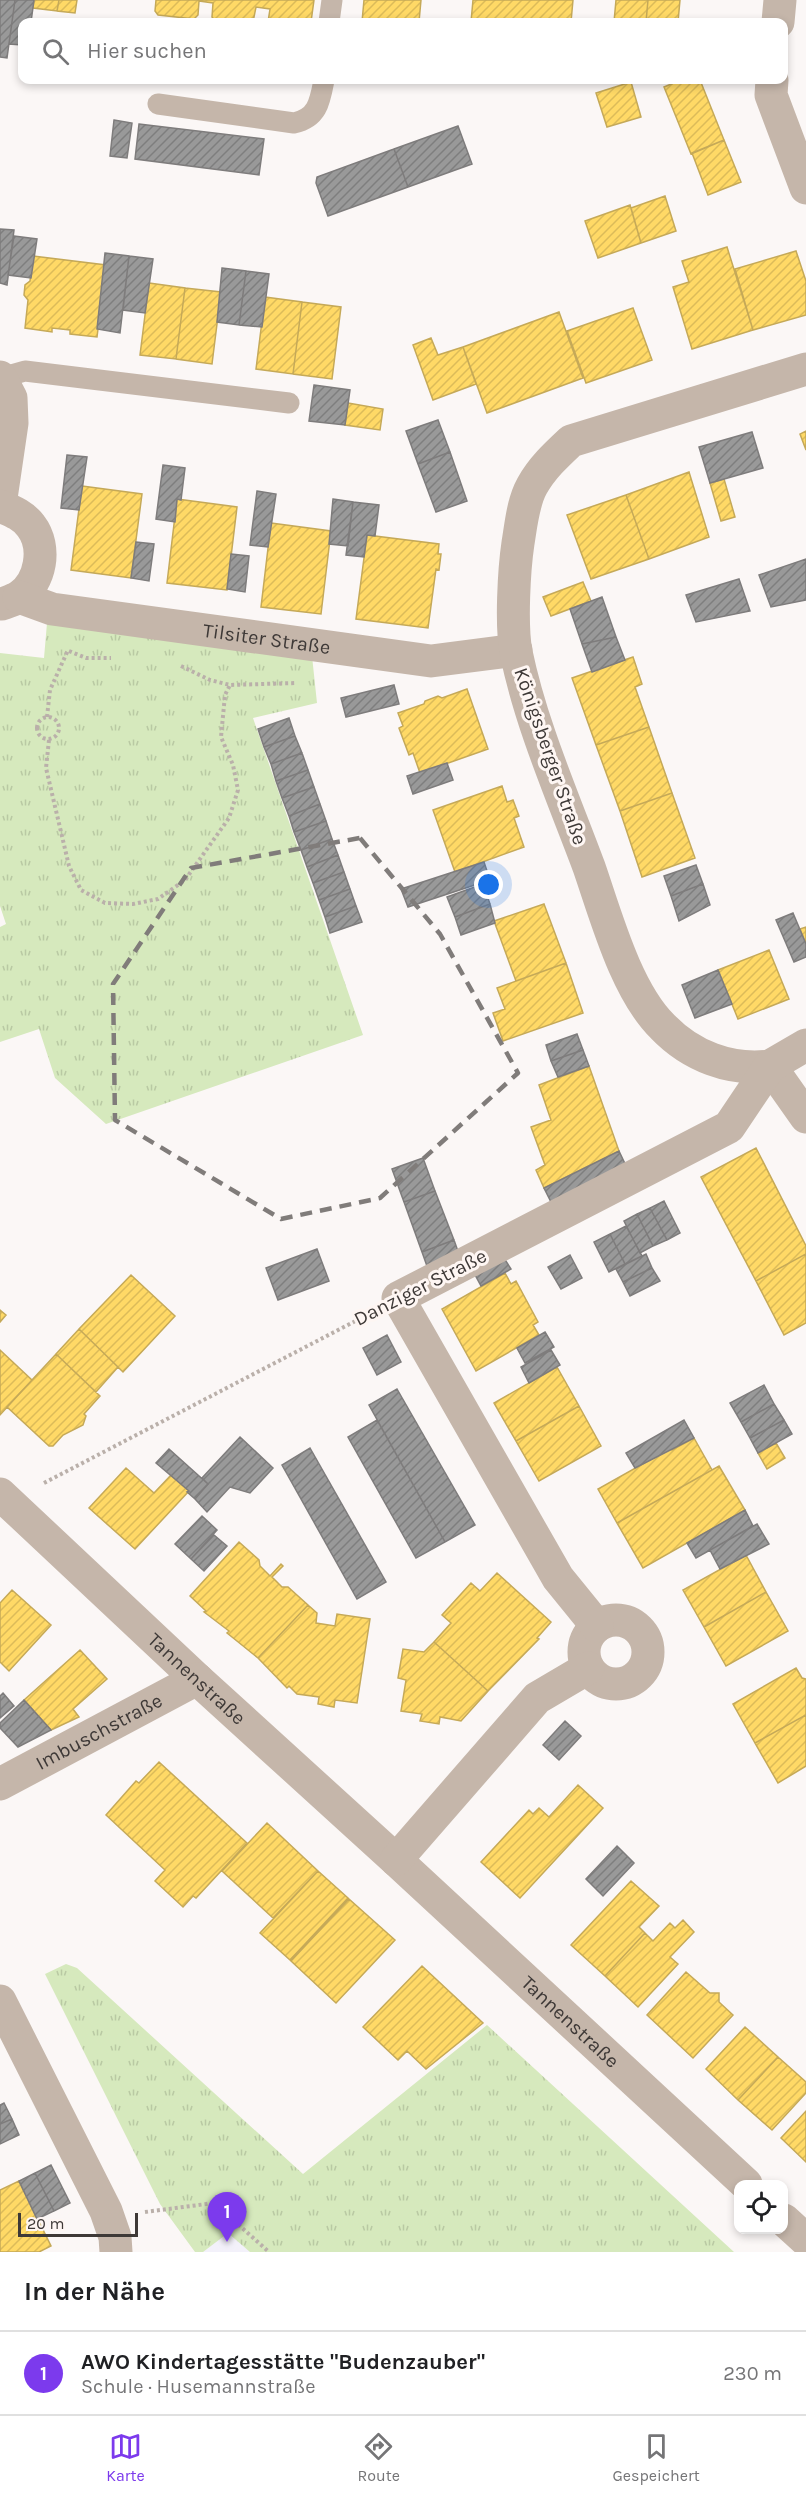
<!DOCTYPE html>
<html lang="de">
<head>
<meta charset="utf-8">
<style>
	:root { --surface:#fff; --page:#f2f2f2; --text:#202124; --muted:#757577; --line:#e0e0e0; --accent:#7c3aed }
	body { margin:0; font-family:Karla,sans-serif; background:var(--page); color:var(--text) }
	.controls { position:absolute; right:18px; bottom:18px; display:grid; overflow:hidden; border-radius:12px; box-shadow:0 3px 9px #0003 }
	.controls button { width:54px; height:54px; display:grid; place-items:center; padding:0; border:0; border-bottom:2px solid var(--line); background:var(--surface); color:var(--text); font:30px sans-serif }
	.scale { position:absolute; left:18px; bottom:15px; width:120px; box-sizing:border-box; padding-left:6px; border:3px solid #3e3937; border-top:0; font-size:16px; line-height:21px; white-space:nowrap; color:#3e3937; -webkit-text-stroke:4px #fef6f3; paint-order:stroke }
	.you { position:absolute; left:489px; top:885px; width:21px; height:21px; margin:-15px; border:4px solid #fff; border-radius:50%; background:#1a73e8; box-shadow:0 0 0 9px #1a73e833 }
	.badge { display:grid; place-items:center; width:39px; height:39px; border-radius:50%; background:var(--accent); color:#fff; font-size:20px; font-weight:700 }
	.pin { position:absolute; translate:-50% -50px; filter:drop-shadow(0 2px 3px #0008) }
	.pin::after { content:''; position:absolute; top:32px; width:21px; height:18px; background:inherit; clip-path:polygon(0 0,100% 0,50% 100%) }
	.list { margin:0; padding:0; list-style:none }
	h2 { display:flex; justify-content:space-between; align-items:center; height:78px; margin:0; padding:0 24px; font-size:26px }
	h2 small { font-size:20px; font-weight:400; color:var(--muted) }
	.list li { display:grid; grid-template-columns:39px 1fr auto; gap:18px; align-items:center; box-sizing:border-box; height:84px; padding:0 24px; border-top:2px solid var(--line) }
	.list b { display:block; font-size:22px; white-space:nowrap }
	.list p { margin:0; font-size:20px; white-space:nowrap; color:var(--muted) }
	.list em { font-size:20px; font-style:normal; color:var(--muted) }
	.icon { flex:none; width:33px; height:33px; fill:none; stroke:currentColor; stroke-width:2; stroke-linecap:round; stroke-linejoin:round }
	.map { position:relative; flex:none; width:806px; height:2252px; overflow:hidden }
	.search { position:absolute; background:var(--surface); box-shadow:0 3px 9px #0003; left:18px; right:18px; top:18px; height:66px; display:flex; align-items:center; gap:15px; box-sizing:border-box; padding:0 21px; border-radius:12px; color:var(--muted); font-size:22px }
	.sheet { height:162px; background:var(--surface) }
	nav { display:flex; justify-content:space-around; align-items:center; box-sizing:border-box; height:84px; border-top:2px solid var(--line); background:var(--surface); font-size:16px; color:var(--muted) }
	nav a { display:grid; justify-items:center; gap:3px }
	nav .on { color:var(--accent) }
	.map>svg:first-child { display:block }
</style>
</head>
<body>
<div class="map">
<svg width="806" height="2252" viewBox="0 0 806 2252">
	<defs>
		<pattern id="grass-tufts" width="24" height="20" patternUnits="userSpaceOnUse" patternTransform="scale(1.5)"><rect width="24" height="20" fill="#d6e9bd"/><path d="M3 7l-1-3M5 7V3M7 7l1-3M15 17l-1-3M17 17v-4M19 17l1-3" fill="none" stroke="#b9c9a3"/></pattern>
		<pattern id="homes-hatch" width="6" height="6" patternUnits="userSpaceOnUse" patternTransform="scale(1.5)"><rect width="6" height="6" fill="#ffd966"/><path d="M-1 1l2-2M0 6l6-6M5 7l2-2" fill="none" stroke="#dcbb59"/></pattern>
		<pattern id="industry-hatch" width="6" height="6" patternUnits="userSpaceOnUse" patternTransform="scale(1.5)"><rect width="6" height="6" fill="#999"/><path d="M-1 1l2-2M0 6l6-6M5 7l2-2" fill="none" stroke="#7e7e7e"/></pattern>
	</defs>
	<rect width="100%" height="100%" fill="#fbf7f6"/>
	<path fill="#f3f1fa" d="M 228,2232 L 250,2252 L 203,2252 Z"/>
	<path fill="url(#grass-tufts)" d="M 47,623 L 312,656 L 317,703 L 253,718 L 363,1035 L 106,1124 L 55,1078 L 39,1029 L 0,1042 L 0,927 L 6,924 L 0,906 L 0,653 L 44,658 Z
		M 66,1964 L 77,1968 L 303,2174 L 487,2025 L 734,2252 L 250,2252 L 228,2233 L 203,2252 L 195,2252 L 160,2204 L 45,1974 Z"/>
	<path fill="url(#homes-hatch)" stroke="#c5a958" stroke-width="1.5" d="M 34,0 L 59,0 L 57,11 L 33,8 Z
		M 59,0 L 77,0 L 75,13 L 57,11 Z
		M 156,0 L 314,0 L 311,22 L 268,22 L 270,9 L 256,7 L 253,22 L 215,21 L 212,17 L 213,3 L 199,1 L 198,15 L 194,19 L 158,15 L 155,11 Z
		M 364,0 L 421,0 L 419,22 L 362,22 Z
		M 473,0 L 573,0 L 571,22 L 471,22 Z
		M 616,0 L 648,0 L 646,22 L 614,22 Z
		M 648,0 L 680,0 L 678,22 L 646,22 Z
		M 681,80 L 700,80 L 724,140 L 691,154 L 664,87 Z
		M 631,82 L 641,117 L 607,127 L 596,93 Z
		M 724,140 L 741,182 L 708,195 L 692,153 Z
		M 665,196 L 676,231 L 641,243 L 631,208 Z
		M 630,205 L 641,243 L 598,258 L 585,221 Z
		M 727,247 L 753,330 L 692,349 L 673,287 L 689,282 L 682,261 Z
		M 796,251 L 806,281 L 806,315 L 753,330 L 735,269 Z
		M 33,256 L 106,265 L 97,337 L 70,334 L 70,330 L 52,328 L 52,332 L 25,328 L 28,300 L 24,295 L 25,285 L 30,281 Z
		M 149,283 L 185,288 L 176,359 L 140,355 Z
		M 185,288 L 221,292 L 212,364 L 176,359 Z
		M 265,297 L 302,302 L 293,374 L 256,369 Z
		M 302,302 L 341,307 L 332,379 L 293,374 Z
		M 633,308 L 652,360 L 586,383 L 567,331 Z
		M 559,312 L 583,378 L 487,413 L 463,347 Z
		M 431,338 L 438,355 L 463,347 L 476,384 L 433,400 L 413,345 Z
		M 348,403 L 383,409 L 380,430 L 345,425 Z
		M 806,431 L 806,450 L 800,434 Z
		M 689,472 L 709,537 L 649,559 L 626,495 Z
		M 724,479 L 735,517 L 721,521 L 710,483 Z
		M 82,486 L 142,494 L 131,578 L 71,570 Z
		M 626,495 L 649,559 L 591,579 L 567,515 Z
		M 177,499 L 237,507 L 227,590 L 167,583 Z
		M 271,523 L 331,531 L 321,614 L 261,607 Z
		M 367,535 L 439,544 L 438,554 L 441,554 L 439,570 L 436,569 L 428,628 L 356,619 Z
		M 583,582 L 591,601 L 551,616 L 543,597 Z
		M 633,657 L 642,684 L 635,687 L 649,727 L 596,745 L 572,678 Z
		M 467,689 L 488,749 L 420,773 L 413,753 L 409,755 L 399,728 L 403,726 L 398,713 L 424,704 L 425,701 L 438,696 L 442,698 Z
		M 649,727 L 672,793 L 620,811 L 596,745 Z
		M 502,786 L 507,802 L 513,800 L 519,816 L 514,818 L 524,847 L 455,872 L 433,810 Z
		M 672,793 L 695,858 L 642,877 L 620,811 Z
		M 544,904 L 566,963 L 516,981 L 494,921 Z
		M 806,927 L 806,944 L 800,929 Z
		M 769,950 L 789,999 L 738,1019 L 718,970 Z
		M 566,963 L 583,1013 L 503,1041 L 493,1013 L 505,1009 L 497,988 Z
		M 589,1066 L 619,1151 L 544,1188 L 536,1170 L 545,1165 L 531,1127 L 551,1120 L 539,1085 Z
		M 756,1148 L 806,1246 L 806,1254 L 756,1281 L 701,1177 Z
		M 806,1254 L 806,1323 L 784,1335 L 756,1281 Z
		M 505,1273 L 511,1284 L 516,1281 L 538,1322 L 533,1325 L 539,1335 L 476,1371 L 442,1309 Z
		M 131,1275 L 175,1316 L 123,1372 L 79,1329 Z
		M 0,1310 L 6,1315 L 0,1322 Z
		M 79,1329 L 118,1367 L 96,1392 L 56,1354 Z
		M 0,1350 L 32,1380 L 0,1415 Z
		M 56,1354 L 100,1396 L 84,1414 L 86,1416 L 83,1425 L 63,1435 L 53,1446 L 49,1446 L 7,1407 Z
		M 557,1367 L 579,1406 L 516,1441 L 494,1403 Z
		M 579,1406 L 601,1446 L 539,1481 L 516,1441 Z
		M 694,1438 L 712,1470 L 617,1523 L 598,1489 L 671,1448 L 672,1450 Z
		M 776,1443 L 785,1458 L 767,1469 L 758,1453 Z
		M 719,1466 L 745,1510 L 643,1568 L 617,1523 Z
		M 126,1468 L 154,1493 L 171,1475 L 189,1491 L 135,1549 L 89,1508 Z
		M 239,1542 L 259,1560 L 260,1566 L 270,1576 L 281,1564 L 283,1566 L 272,1577 L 282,1587 L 288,1587 L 308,1605 L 258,1658 L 227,1633 L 229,1631 L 204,1612 L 206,1611 L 190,1596 Z
		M 746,1555 L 766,1592 L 704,1627 L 683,1590 Z
		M 497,1573 L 551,1622 L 537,1638 L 539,1639 L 488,1691 L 434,1642 L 451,1623 L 442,1615 L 471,1583 L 480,1591 Z
		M 12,1590 L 51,1625 L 9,1671 L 0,1662 L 0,1603 Z
		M 766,1592 L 788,1631 L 726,1666 L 704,1627 Z
		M 308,1605 L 317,1613 L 316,1623 L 335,1626 L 337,1614 L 370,1619 L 357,1703 L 335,1700 L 334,1707 L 318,1704 L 319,1697 L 297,1694 L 289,1686 L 287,1688 L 258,1658 Z
		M 434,1642 L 488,1691 L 461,1721 L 440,1717 L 439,1724 L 420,1721 L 422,1714 L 401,1711 L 406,1680 L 398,1678 L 403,1649 L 424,1652 Z
		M 80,1650 L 107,1679 L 73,1709 L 79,1717 L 51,1730 L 24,1700 Z
		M 796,1668 L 802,1678 L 806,1679 L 806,1715 L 755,1743 L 733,1704 Z
		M 806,1715 L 806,1766 L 778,1783 L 755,1743 Z
		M 159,1762 L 247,1843 L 196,1898 L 193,1896 L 183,1907 L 155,1881 L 165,1870 L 106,1815 L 136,1781 L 139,1783 Z
		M 578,1785 L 603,1808 L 520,1898 L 481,1862 L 529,1810 L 533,1814 L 539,1808 L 549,1817 Z
		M 267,1823 L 318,1871 L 273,1918 L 222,1871 Z
		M 318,1871 L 348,1898 L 290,1960 L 260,1933 Z
		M 631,1881 L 659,1906 L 639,1927 L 645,1933 L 605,1976 L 571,1945 Z
		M 349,1899 L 395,1940 L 336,2003 L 291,1961 Z
		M 683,1920 L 694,1932 L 670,1957 L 678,1964 L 638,2007 L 605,1976 L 645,1933 L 653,1941 L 670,1923 L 675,1928 Z
		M 422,1966 L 483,2023 L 426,2069 L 407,2051 L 398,2060 L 363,2027 Z
		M 686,1972 L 710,1993 L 719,1993 L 719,2002 L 733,2015 L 693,2058 L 647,2015 Z
		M 745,2027 L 778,2057 L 738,2100 L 706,2069 Z
		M 778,2057 L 806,2082 L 806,2093 L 772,2130 L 738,2100 Z
		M 806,2111 L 806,2162 L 781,2138 Z
		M 19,2181 L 51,2246 L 39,2252 L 0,2252 L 0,2190 Z"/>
	<path fill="url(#industry-hatch)" stroke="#7e7c7c" stroke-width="1.5" d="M 0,0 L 15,0 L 7,58 L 0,57 Z
		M 15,0 L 34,0 L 31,22 L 22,22 L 22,45 L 9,44 Z
		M 107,19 L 125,20 L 124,22 L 107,22 Z
		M 114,120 L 132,123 L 127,158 L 110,156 Z
		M 139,124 L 264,139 L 259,175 L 135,159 Z
		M 458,126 L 472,164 L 408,187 L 394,149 Z
		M 394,149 L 408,187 L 328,216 L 316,183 L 317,177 Z
		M 0,229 L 14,230 L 7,285 L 0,283 Z
		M 14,236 L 37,239 L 31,278 L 8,275 Z
		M 105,253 L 129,256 L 120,333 L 97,329 Z
		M 129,256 L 153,259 L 145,313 L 123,310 Z
		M 222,268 L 246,271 L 239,325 L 217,322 Z
		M 246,271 L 269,274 L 262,327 L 239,325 Z
		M 314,385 L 350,390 L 345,425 L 309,421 Z
		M 438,420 L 450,452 L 418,464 L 406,431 Z
		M 752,432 L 763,468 L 710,483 L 699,447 Z
		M 450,452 L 467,501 L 436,512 L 418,464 Z
		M 67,455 L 87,457 L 79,510 L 61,508 Z
		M 163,465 L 185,468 L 181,500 L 177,499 L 175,522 L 156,519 Z
		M 257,491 L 276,494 L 268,547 L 250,545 Z
		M 333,499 L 353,502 L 348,546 L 329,544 Z
		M 353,502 L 379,505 L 375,536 L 367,535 L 364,557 L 346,555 Z
		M 136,542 L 154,544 L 149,581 L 131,578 Z
		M 231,554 L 249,556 L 245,592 L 227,589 Z
		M 806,559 L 806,600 L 771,607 L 759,575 Z
		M 739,579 L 750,611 L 696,622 L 686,595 Z
		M 602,597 L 616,637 L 582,644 L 570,609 Z
		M 616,637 L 625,660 L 592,672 L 582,644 Z
		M 394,685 L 399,704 L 346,717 L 341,698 Z
		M 289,718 L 295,736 L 264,747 L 258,729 Z
		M 295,736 L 302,753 L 271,764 L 264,747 Z
		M 302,753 L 308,770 L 276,781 L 271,764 Z
		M 447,763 L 453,780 L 413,794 L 407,776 Z
		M 308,770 L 314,787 L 282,798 L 276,781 Z
		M 314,787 L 320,804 L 289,816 L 282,798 Z
		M 320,804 L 326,821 L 294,832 L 289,816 Z
		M 326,821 L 332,839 L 301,850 L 294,832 Z
		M 332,839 L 338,855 L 307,867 L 301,850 Z
		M 338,855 L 344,872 L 313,883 L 307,867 Z
		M 484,862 L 490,880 L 408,907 L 401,889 Z
		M 696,865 L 703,884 L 671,896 L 664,876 Z
		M 344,872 L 350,889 L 319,900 L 313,883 Z
		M 483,884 L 490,904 L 455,917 L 447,897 Z
		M 703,884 L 710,905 L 679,921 L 671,896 Z
		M 350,889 L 356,906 L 325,917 L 319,900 Z
		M 490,904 L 495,923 L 461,935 L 455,917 Z
		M 356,906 L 362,922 L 330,933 L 325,917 Z
		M 793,913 L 806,944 L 806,957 L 794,962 L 776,920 Z
		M 718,970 L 732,1004 L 695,1018 L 682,985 Z
		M 577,1034 L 583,1050 L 551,1061 L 546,1045 Z
		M 583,1050 L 589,1066 L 558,1077 L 551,1061 Z
		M 619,1151 L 627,1168 L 553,1206 L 544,1188 Z
		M 423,1158 L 435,1191 L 404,1202 L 392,1169 Z
		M 435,1191 L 454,1240 L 422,1252 L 404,1202 Z
		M 664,1201 L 680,1233 L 667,1240 L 650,1208 Z
		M 650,1208 L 667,1240 L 653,1246 L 637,1214 Z
		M 637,1214 L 653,1246 L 640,1253 L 624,1221 Z
		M 626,1226 L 642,1256 L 625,1264 L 610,1234 Z
		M 610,1234 L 625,1264 L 609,1272 L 594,1242 Z
		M 454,1240 L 460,1257 L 428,1269 L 422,1252 Z
		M 317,1249 L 329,1281 L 278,1300 L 266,1268 Z
		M 646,1254 L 652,1268 L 623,1282 L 616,1269 Z
		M 502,1255 L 511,1269 L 481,1286 L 473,1271 Z
		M 570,1255 L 582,1278 L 561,1289 L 548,1267 Z
		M 652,1268 L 660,1281 L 630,1296 L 623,1282 Z
		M 545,1332 L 554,1347 L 525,1363 L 517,1348 Z
		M 387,1335 L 401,1362 L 377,1375 L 363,1348 Z
		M 551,1350 L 560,1365 L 529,1383 L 521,1367 Z
		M 764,1385 L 774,1404 L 741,1422 L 730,1403 Z
		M 397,1389 L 475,1525 L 445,1542 L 369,1405 Z
		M 774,1404 L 784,1420 L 750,1438 L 741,1422 Z
		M 377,1420 L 445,1542 L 416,1558 L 348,1437 Z
		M 684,1420 L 694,1438 L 635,1468 L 626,1453 Z
		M 784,1420 L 792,1434 L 758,1453 L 750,1438 Z
		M 240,1437 L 273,1468 L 250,1493 L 230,1487 L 207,1512 L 195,1499 L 208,1484 L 202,1478 Z
		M 310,1448 L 386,1582 L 357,1599 L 282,1465 Z
		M 169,1449 L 208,1484 L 195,1499 L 187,1492 L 189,1491 L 156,1463 Z
		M 745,1510 L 753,1526 L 696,1558 L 687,1543 Z
		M 202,1516 L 217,1530 L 191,1559 L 175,1544 Z
		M 757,1524 L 769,1544 L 720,1569 L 710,1550 Z
		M 214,1535 L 227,1546 L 204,1571 L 191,1559 Z
		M 3,1693 L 14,1706 L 0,1718 L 0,1696 Z
		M 24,1700 L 51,1730 L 18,1747 L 0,1728 L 0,1723 Z
		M 565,1721 L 581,1736 L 559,1760 L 543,1745 Z
		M 617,1846 L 634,1863 L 603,1896 L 586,1879 Z
		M 4,2103 L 12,2119 L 0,2124 L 0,2105 Z
		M 12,2119 L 19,2135 L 0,2144 L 0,2124 Z
		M 51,2165 L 70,2203 L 54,2211 L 35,2173 Z
		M 35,2173 L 54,2211 L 37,2219 L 19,2181 Z"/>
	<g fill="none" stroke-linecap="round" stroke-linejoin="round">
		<path stroke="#bab0aa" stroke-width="4" stroke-dasharray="3 3" stroke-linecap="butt" d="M 69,651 L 86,658 L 111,658
			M 181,666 L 210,680 L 230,685 L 296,683
			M37 728a11 11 0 1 1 22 0a11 11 0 1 1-22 0Z
			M 47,717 L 50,690 L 68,650
			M 49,740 L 46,768 L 69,866 L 81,890 L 105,903 L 133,904 L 158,899 L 185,880 L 229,818 L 238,790 L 233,765 L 221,737 L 225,695 L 230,685
			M 44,1483 L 367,1315
			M 145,2212 L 214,2203 L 269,2252"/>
		<path stroke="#c5b6aa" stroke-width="21" d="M 329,22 L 332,0
			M 158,104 L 294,123 C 318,118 320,101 324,80
			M 1,378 L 25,371 L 289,403"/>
		<g stroke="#c5b6aa" stroke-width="33">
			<path d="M 778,22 L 780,0"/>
			<path d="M 772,80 L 771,95 L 806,188"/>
			<path d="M 0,377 L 11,398 L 12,423 L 0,505"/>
			<path d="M 0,506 C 12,511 23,515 31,526 C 47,547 41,582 19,597 C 14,600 7,602 2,604"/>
			<path id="s1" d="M 19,597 L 52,609 L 431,661 L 516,650"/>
			<path d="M 770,1066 C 730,1071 691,1056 663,1027 C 626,991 606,916 589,867 C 563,797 531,725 516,652 C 511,625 514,570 518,543 C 521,525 523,502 532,486 C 542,468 556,455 571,441 L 806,369"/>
			<path d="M 770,1066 L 806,1117"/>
			<path id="s2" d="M 0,1494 L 197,1679 L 396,1860 L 746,2184"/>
			<circle cx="616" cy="1652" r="32"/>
			<path d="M 597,1626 L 558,1578 L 398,1298 L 729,1127 L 770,1066 L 806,1045"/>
			<path id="s3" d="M 0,1784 L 197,1679"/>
			<path d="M 396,1860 L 537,1698 L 588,1668"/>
			<path d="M 0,2001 L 106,2211 L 115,2237 L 116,2252"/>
			<path d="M 784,2220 L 806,2240"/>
		</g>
	</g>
	<path fill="none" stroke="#807c7a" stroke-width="4.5" stroke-dasharray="12 8" stroke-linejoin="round" d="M 360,838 L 440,934 L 518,1073 L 380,1198 L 281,1219 L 115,1120 L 113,984 L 191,868 Z"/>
	<g text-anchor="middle" stroke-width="6" stroke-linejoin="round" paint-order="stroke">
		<g font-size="20" fill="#3e3937" stroke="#fef6f3">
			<text dy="7" stroke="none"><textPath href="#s1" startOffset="252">Tilsiter Straße</textPath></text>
			<text transform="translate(551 756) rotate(71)" y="7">Königsberger Straße</text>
			<text transform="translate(420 1287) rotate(-27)" y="7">Danziger Straße</text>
			<text dy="7" stroke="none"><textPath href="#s2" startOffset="270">Tannenstraße</textPath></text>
			<text dy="7" stroke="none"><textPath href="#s3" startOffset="112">Imbuschstraße</textPath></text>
			<text dy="7" stroke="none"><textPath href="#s2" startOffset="777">Tannenstraße</textPath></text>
		</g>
	</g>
</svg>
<div class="controls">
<button><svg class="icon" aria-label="locate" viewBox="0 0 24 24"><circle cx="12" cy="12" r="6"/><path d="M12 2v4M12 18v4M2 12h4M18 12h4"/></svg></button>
</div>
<div class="scale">20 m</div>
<div class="you"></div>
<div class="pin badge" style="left:227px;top:2242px">1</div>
<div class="search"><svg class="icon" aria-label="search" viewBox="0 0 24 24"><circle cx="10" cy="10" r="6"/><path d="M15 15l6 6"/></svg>Hier suchen</div>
</div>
<section class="sheet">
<h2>In der Nähe<small></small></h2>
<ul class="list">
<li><span class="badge">1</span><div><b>AWO Kindertagesstätte &quot;Budenzauber&quot;</b><p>Schule · Husemannstraße</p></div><em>230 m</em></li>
</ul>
</section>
<nav>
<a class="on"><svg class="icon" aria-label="map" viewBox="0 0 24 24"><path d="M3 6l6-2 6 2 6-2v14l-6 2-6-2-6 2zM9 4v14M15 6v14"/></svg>Karte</a>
<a><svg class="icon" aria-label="directions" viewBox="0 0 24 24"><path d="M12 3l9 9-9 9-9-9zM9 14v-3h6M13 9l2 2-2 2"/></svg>Route</a>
<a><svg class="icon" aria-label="saved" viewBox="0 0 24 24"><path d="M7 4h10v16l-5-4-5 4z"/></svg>Gespeichert</a>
</nav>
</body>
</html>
